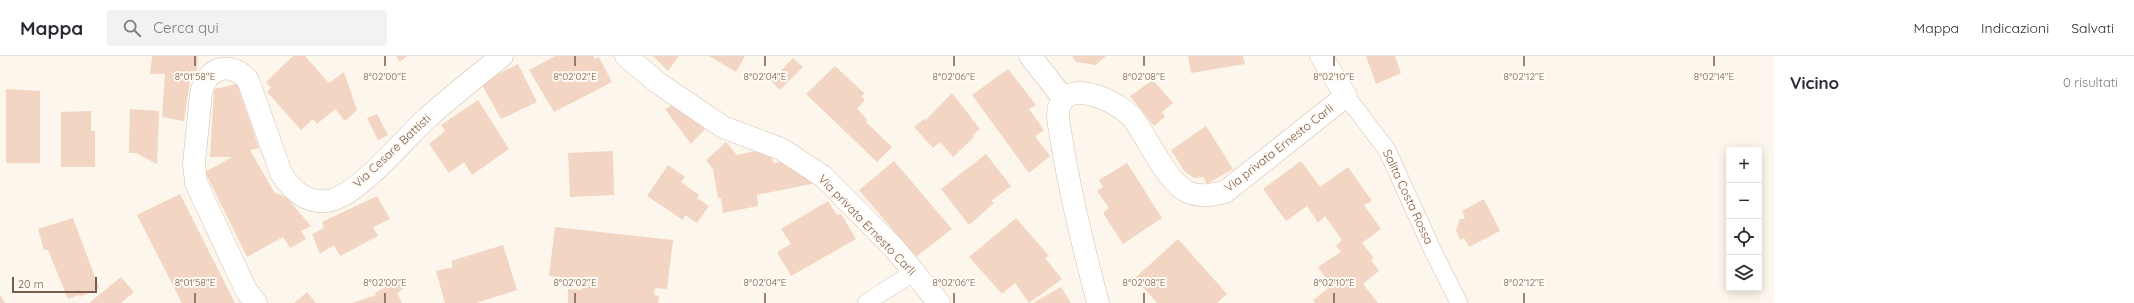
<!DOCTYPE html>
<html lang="it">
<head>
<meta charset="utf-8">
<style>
	:root { --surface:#fff; --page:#f2f2f3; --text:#2b2b33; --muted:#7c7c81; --line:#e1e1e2 }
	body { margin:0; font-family:Quicksand,sans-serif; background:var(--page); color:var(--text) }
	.controls { position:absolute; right:12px; bottom:12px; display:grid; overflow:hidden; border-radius:4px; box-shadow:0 2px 10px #0003 }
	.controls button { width:36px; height:36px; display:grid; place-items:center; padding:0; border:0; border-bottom:1px solid var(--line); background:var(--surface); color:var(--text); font:20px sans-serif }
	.scale { position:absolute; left:12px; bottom:10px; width:85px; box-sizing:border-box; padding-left:4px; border:2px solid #7a5c4d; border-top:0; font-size:11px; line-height:14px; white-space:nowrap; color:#7a5c4d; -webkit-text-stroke:3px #fffaf3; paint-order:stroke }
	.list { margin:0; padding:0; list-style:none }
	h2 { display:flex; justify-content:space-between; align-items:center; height:52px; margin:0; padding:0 16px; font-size:17px }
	h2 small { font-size:13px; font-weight:400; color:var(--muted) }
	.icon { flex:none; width:22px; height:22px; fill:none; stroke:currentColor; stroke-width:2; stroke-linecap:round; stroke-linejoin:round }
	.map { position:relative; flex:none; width:1774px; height:247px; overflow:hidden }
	header { display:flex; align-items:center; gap:24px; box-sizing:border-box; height:56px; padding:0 20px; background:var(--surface); border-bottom:1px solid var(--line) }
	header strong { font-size:19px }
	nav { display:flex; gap:22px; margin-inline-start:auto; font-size:14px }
	.search { width:280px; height:36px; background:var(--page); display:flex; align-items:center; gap:10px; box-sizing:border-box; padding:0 14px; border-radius:4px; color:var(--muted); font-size:15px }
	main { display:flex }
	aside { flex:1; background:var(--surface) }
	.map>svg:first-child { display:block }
</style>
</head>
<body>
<header>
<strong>Mappa</strong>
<div class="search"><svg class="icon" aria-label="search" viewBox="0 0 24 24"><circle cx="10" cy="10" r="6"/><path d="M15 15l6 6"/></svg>Cerca qui</div>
<nav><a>Mappa</a><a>Indicazioni</a><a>Salvati</a></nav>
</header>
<main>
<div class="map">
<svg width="1774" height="247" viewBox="0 0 1774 247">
	<rect width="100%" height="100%" fill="#fdf6ec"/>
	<path fill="#f3d5c3" d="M 152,0 L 198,0 L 196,25 L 190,25 L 184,65 L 162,61 L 165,18 L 150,18 Z
		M 293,0 L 305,0 L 329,27 L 344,16 L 357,54 L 345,65 L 335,53 L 317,68 L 313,63 L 301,74 L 267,36 L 271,32 L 266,26 Z
		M 396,0 L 407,0 L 400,6 Z
		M 555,0 L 593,0 L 595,3 L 599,1 L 612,26 L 554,56 L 529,14 Z
		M 653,0 L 679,0 L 668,15 Z
		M 709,0 L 745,0 L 736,16 Z
		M 1072,0 L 1106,0 L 1096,9 L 1076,6 Z
		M 1188,0 L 1243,0 L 1245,8 L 1191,17 Z
		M 1366,0 L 1395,0 L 1401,17 L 1376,28 Z
		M 793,2 L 803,11 L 780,34 L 771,25 Z
		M 518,8 L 537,46 L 501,63 L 481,27 Z
		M 835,10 L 865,38 L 861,40 L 865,44 L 857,53 L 867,63 L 866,66 L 892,91 L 877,106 L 806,38 Z
		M 1008,13 L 1036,49 L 1029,53 L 1044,74 L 1035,80 L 1050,100 L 1029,117 L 972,39 Z
		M 1153,24 L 1173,47 L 1162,56 L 1165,61 L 1154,70 L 1130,40 Z
		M 237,28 L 259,92 L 250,94 L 274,136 L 287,142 L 311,170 L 301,175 L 306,183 L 290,192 L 283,181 L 247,201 L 205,116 L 232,101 L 210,101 L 214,33 Z
		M 6,33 L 40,35 L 40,107 L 6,107 Z
		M 952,37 L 980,73 L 973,79 L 974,81 L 953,101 L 940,86 L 933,92 L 914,71 L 924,63 L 925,65 Z
		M 478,44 L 509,93 L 472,119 L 464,106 L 449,117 L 429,88 L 445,75 L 441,69 Z
		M 673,49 L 705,73 L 691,88 L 665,53 Z
		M 130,53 L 159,55 L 157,108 L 136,97 L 129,97 Z
		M 91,55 L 91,75 L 95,75 L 95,111 L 61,111 L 61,56 Z
		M 377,58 L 388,79 L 378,84 L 367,62 Z
		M 1206,70 L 1233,113 L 1207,128 L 1203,121 L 1194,122 L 1184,115 L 1171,94 Z
		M 726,86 L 737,99 L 755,95 L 772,101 L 773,107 L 789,105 L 813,126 L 811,128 L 757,139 L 758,150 L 723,157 L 721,142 L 718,142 L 713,113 L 706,104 Z
		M 613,95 L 614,139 L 570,141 L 568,97 Z
		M 986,98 L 1011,130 L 991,145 L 994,147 L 969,169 L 941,133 Z
		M 894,105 L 952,173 L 916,201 L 859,134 Z
		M 1301,105 L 1320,131 L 1348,111 L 1372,145 L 1364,149 L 1381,173 L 1362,187 L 1374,202 L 1371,204 L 1379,215 L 1363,228 L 1378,247 L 1315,247 L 1313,244 L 1331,230 L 1318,211 L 1341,196 L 1336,190 L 1342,184 L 1325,160 L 1318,167 L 1307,150 L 1286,165 L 1263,133 Z
		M 1127,107 L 1162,162 L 1123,188 L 1103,157 L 1109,152 L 1097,135 L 1103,131 L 1099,124 Z
		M 668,109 L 685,121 L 681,126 L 699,139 L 697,142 L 709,150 L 697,167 L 685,159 L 683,164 L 647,140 Z
		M 180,138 L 235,247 L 182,247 L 137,159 Z
		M 377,140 L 390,163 L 373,171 L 378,180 L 340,200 L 334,189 L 320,198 L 312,178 L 324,172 L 322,166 Z
		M 1484,143 L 1500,175 L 1469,191 L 1464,182 L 1460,184 L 1456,174 L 1460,163 L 1465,163 L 1462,155 Z
		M 828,145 L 837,159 L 841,158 L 856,183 L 791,220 L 777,196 L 791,188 L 781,173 Z
		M 73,162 L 99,232 L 80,241 L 79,239 L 68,243 L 48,194 L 44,194 L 38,173 Z
		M 1016,162 L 1049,200 L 1045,202 L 1062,223 L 1029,247 L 1015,227 L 1002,238 L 969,201 Z
		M 555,171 L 673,184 L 667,233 L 655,232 L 654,239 L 659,240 L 658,247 L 568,247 L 568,233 L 582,234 L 584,224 L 549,220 Z
		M 1178,183 L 1227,238 L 1217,247 L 1157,247 L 1135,222 Z
		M 503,189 L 517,234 L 476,247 L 445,247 L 436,215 L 453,211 L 451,205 Z
		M 404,220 L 408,230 L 397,237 L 402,247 L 352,247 L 376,239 L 375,237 Z
		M 121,221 L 134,236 L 121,247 L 89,247 Z
		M 1061,231 L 1071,247 L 1033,247 Z
		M 307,236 L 316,247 L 294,247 Z
		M 0,239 L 5,247 L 0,247 Z"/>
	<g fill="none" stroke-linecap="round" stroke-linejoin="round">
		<defs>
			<path id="lane" d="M 1346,40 L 1387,94 L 1432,193 L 1459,247
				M 866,247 L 914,216"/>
			<path id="street" d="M 1030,0 L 1064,43
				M 256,247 L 246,234 L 196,127 L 194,107 L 201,38 C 206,11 230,4 248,24 L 281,117 C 291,134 306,147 327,145 C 356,142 403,84 425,64 C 449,42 476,21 502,0"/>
			<path id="secondary" d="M 626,0 L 658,27 L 723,71 L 781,93 L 824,121 L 895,193 L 939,247
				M 1098,247 C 1084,194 1071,141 1062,87 C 1061,77 1056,62 1059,51 C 1068,20 1124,48 1135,65 C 1148,84 1166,122 1184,134 C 1197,142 1212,139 1225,136 L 1346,40 L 1321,0"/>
		</defs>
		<use href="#lane" stroke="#d1beb0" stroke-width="18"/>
		<use href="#street" stroke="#d1beb0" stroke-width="23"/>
		<use href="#secondary" stroke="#d6c0b0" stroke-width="23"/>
		<use href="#lane" stroke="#fff" stroke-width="17"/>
		<use href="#street" stroke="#fff" stroke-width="22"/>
		<use href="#secondary" stroke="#fff" stroke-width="22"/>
	</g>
	<path fill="none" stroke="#7a5c4d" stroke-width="1.5" d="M 195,0 L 195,10M 385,0 L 385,10M 575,0 L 575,10M 765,0 L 765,10M 954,0 L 954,10M 1144,0 L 1144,10M 1334,0 L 1334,10M 1524,0 L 1524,10M 1714,0 L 1714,10M 195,237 L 195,247M 385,237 L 385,247M 575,237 L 575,247M 765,237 L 765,247M 954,237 L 954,247M 1144,237 L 1144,247M 1334,237 L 1334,247M 1524,237 L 1524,247"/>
	<g text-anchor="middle" stroke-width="4" stroke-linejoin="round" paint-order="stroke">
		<g font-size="12" fill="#7a5c4d" stroke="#fffaf3">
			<text transform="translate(1279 92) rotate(-38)" y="4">Via privata Ernesto Carli</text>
			<text transform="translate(392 95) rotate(-43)" y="4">Via Cesare Battisti</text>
			<text transform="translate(1408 141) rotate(65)" y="4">Salita Costa Rossa</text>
			<text transform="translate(867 169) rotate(46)" y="4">Via privata Ernesto Carli</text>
		</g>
	</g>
	<g font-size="10" text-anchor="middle" fill="#7a5c4d" stroke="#fffaf3" stroke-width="4" stroke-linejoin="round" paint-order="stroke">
		<text x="195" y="24">8°01'58"E</text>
		<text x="385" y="24">8°02'00"E</text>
		<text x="575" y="24">8°02'02"E</text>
		<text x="765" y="24">8°02'04"E</text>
		<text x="954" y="24">8°02'06"E</text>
		<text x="1144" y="24">8°02'08"E</text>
		<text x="1334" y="24">8°02'10"E</text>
		<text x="1524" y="24">8°02'12"E</text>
		<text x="1714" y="24">8°02'14"E</text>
		<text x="195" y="230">8°01'58"E</text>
		<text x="385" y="230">8°02'00"E</text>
		<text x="575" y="230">8°02'02"E</text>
		<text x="765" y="230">8°02'04"E</text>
		<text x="954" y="230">8°02'06"E</text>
		<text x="1144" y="230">8°02'08"E</text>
		<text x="1334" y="230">8°02'10"E</text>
		<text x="1524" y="230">8°02'12"E</text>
	</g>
</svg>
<div class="controls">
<button>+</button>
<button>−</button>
<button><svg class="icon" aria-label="locate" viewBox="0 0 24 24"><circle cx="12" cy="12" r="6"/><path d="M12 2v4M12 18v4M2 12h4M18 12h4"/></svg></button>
<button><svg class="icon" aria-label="layers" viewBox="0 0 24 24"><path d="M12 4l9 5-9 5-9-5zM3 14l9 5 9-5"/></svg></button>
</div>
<div class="scale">20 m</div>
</div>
<aside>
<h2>Vicino<small>0 risultati</small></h2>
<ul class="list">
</ul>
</aside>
</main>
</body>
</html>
